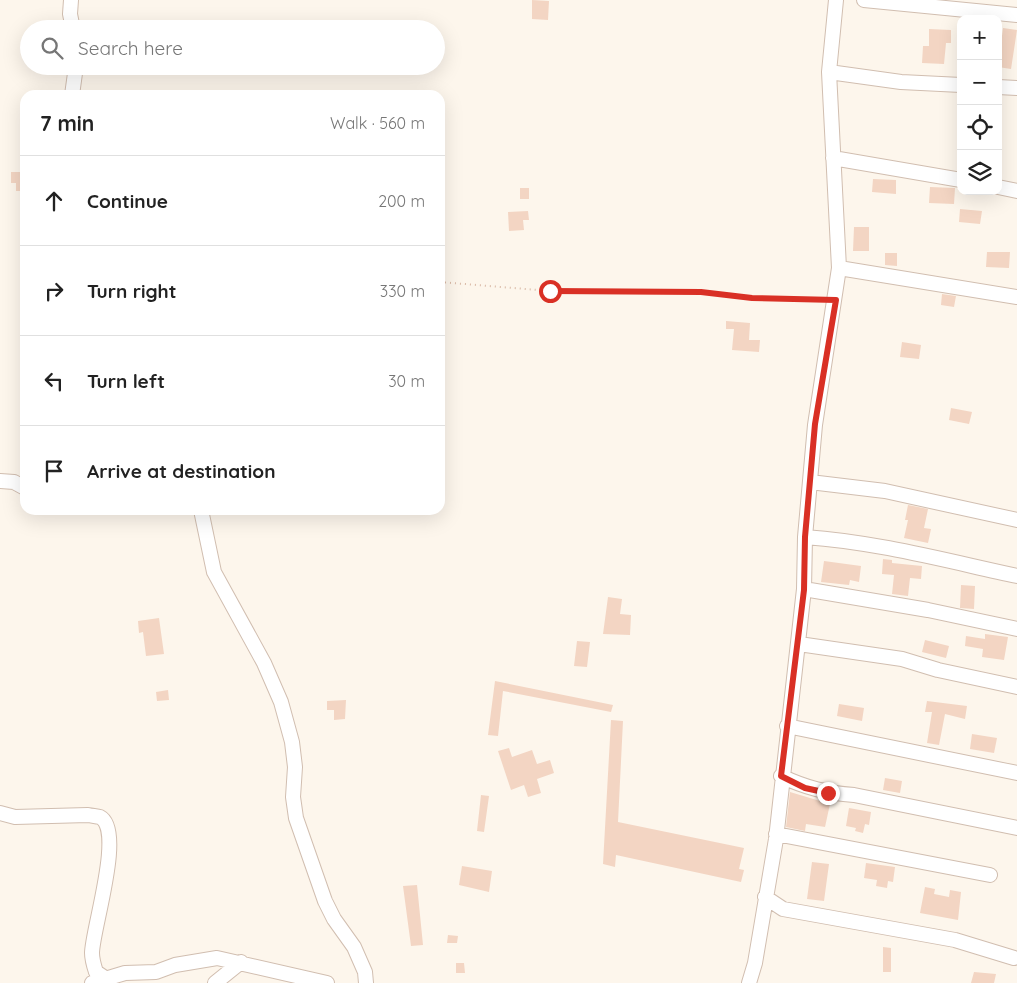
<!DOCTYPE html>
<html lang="en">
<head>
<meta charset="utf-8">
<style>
	:root { --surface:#fff; --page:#f2f2f2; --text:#222; --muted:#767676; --line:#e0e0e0 }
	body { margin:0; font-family:Quicksand,sans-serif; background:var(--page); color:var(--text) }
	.controls { position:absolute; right:15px; top:15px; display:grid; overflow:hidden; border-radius:10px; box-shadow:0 5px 20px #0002 }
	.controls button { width:45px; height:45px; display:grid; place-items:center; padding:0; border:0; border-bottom:1px solid var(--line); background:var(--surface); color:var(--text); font:25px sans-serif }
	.stop { position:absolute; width:15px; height:15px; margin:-11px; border:4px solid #d93025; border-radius:50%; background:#fff }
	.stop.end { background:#d93025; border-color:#fff; box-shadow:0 1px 5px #0008 }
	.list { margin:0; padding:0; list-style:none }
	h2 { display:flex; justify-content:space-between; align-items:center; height:65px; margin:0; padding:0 20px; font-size:21px }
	h2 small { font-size:16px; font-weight:400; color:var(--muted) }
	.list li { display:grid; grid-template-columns:32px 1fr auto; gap:15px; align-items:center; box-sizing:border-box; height:90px; padding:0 20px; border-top:1px solid var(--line) }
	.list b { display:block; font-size:19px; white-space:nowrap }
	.list em { font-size:16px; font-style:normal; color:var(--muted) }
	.icon { flex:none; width:28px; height:28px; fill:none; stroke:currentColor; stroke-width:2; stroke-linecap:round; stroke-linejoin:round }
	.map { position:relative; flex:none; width:1017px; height:983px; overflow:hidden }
	.search { position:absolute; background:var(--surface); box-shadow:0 5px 20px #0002; left:20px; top:20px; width:425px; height:55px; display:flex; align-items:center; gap:12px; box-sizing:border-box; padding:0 18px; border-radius:28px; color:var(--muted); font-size:19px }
	.panel { position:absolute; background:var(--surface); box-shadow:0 5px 20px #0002; left:20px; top:90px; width:425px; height:425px; border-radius:15px }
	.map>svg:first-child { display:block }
</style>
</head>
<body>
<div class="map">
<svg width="1017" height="983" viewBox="0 0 1017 983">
	<rect width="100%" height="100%" fill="#fdf6ec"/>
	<path fill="#f3d5c3" d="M 532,0 L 549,1 L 548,20 L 532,19 Z
		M 1003,28 L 1017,30 L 1011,69 L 998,67 Z
		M 929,29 L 951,30 L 951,43 L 946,43 L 944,64 L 922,63 L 923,46 L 929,46 Z
		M 11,172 L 25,172 L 25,191 L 16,191 L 16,183 L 11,183 Z
		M 873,179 L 896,180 L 896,194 L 872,192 Z
		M 930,187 L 955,188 L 954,204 L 929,203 Z
		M 520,188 L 529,188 L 529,199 L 520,199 Z
		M 960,209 L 982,211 L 980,224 L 959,222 Z
		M 528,211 L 529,220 L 523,220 L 524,230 L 509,231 L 508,212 Z
		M 854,227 L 869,227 L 869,251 L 853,251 Z
		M 987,252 L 1010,252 L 1009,268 L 986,267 Z
		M 885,253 L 897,253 L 897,266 L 885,265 Z
		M 942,294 L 956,296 L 954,307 L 941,305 Z
		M 726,321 L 750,323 L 749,340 L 760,340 L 759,352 L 732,350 L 734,329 L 726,329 Z
		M 902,342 L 921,345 L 919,359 L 900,357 Z
		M 951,408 L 972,412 L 969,424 L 949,420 Z
		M 908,505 L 928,509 L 924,528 L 931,529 L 928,543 L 904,538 L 908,520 L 905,520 Z
		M 883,559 L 892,560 L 892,563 L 922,566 L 921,579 L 910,578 L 908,596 L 892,594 L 894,575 L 882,574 Z
		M 824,561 L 861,566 L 859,582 L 850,580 L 849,585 L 821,582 Z
		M 961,585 L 975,586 L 974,609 L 960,608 Z
		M 608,597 L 622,599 L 620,614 L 631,615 L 630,635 L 603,634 Z
		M 159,618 L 164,654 L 146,656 L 143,632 L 139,633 L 138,621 Z
		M 985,634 L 1008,637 L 1004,660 L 982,657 L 983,649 L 965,646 L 966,636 L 985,639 Z
		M 925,640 L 949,646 L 946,658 L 922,652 Z
		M 577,641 L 590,642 L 587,667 L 574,666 Z
		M 495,681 L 613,705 L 611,712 L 503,691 L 498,736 L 488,735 Z
		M 168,690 L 169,700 L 157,701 L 156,692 Z
		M 346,700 L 345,719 L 334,720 L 334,710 L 327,710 L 327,701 Z
		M 927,701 L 967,706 L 965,719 L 945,714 L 939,745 L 927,743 L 932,712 L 925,712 Z
		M 839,704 L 864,708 L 862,721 L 837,716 Z
		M 611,720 L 623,721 L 618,822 L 744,848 L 739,869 L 744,870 L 741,882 L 616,855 L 615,867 L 603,864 Z
		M 972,734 L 997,738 L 994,753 L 970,749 Z
		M 509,748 L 512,757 L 532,750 L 537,764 L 550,760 L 554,773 L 537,779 L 541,793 L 528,797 L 524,785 L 511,790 L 498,751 Z
		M 885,778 L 902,781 L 900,793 L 883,790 Z
		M 790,792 L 830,804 L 825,827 L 806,824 L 805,831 L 786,827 Z
		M 481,795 L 489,796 L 484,832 L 477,831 Z
		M 849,808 L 871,812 L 869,825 L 865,824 L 863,833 L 855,831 L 856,828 L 846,826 Z
		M 812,862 L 829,864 L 824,901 L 807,899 Z
		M 866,863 L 895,867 L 893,882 L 888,881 L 887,888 L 876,886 L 877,880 L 864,878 Z
		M 462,866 L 492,871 L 489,892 L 459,885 Z
		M 417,885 L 423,945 L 411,946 L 403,886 Z
		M 925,887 L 935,889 L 934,894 L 949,897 L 950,890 L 961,892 L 958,920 L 920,913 Z
		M 448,935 L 458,936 L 457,943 L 447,943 Z
		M 883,947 L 891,948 L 891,972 L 883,972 Z
		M 456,963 L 464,963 L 465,973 L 456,973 Z
		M 974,972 L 996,974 L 994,983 L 971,983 Z"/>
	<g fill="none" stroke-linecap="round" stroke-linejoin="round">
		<defs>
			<path id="minor" d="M 71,0 L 70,14 L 73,29
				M 864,0 L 1017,15
				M 829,72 L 901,82 L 961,85
				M 998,87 L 1017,88
				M 72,95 L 76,66
				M 833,158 L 961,180
				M 998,187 L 1017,191
				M 839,268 L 1017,297
				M 0,481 L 14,482 L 25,488
				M 810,482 L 885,491 L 1017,520
				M 201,510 L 214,572 L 264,663 L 281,702 L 292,742 L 295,767 L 293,797 L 296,818 L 325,901 L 334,919 L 354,947 L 365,972 L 366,983
				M 805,537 C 877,542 947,561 1017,576
				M 804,589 L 928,610 L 1017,629
				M 799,644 L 902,659 L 938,670 L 1017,687
				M 787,726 L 1017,773
				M 781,776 C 806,788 827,793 854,795 L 1017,828
				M 0,813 L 15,817 L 88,815 C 92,816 97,816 100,817 C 125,830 92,930 92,953 C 92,960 94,966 96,972 L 105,978
				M 776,834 L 990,875
				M 765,897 L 783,909 L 955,940 L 1014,958
				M 92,983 L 125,973 L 156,972 L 175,965 L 217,958 L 327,983
				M 215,983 L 241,962
				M 749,983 L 755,963 L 776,839 L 804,589 L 805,537 L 815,425 L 839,268 L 829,72 L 836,0"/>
		</defs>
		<use href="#minor" stroke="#d1beb0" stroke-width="16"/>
		<path stroke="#d9b8a5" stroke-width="2" stroke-dasharray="1 4" stroke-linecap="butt" d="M 440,282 L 550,291 L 701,292 L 752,298 L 822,299"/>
		<use href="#minor" stroke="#fff" stroke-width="14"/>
	</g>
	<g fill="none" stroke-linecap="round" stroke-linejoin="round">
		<path stroke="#d93025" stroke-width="6" d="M 550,291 L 701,292 L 752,298 L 836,300 L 815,424 L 805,537 L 804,590 L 781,776 L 805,788 L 828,793"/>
	</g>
</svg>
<div class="controls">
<button>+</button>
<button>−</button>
<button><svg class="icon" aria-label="locate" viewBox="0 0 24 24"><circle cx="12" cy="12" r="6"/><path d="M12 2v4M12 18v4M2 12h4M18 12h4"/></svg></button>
<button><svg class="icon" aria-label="layers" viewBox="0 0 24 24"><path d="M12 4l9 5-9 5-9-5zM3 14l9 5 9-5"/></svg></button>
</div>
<div class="stop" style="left:550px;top:291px"></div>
<div class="stop end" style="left:828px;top:793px"></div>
<div class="search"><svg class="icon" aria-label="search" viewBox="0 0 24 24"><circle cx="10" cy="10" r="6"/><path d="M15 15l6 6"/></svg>Search here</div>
<section class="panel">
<h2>7 min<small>Walk · 560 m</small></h2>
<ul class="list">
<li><svg class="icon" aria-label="ahead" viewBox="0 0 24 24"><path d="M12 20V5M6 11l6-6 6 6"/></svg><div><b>Continue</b></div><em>200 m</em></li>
<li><svg class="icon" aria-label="right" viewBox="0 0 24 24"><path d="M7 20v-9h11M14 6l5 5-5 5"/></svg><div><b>Turn right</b></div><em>330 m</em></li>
<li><svg class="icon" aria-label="left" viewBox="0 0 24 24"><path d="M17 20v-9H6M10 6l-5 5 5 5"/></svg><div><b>Turn left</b></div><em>30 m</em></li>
<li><svg class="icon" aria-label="arrive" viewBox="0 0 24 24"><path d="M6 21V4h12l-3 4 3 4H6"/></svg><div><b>Arrive at destination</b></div></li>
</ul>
</section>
</div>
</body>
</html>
